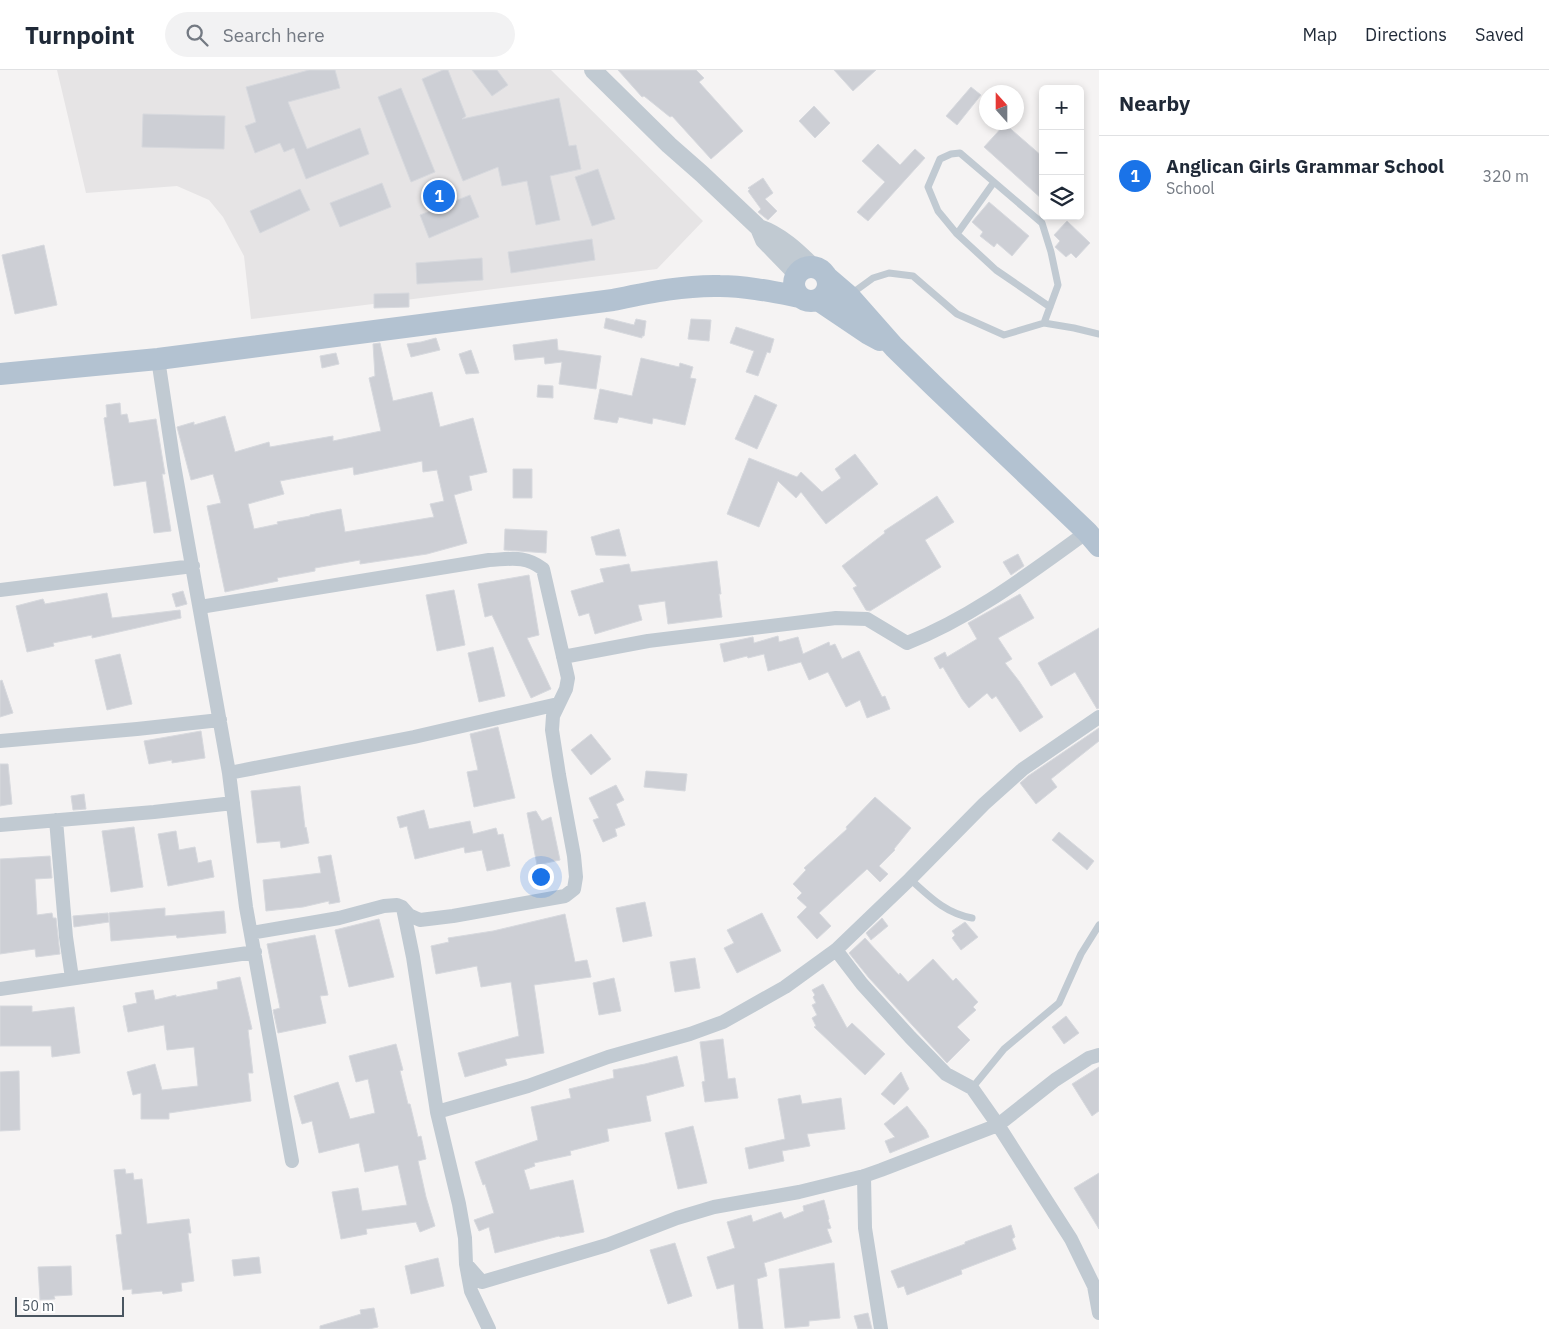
<!DOCTYPE html>
<html lang="en">
<head>
<meta charset="utf-8">
<style>
	:root { --surface:#fff; --page:#f2f2f3; --text:#1f2937; --muted:#747a83; --line:#e0e1e3; --accent:#1a73e8 }
	body { margin:0; font-family:"IBM Plex Sans",sans-serif; background:var(--page); color:var(--text) }
	.controls { position:absolute; right:15px; top:15px; display:grid; overflow:hidden; border-radius:8px; box-shadow:0 2px 8px #0003 }
	.controls button { width:45px; height:45px; display:grid; place-items:center; padding:0; border:0; border-bottom:1px solid var(--line); background:var(--surface); color:var(--text); font:25px sans-serif }
	.compass { position:absolute; left:979px; top:15px; width:45px; height:45px; border-radius:50%; background:var(--surface); box-shadow:0 2px 8px #0003; rotate:339deg }
	.scale { position:absolute; left:15px; bottom:12px; width:109px; box-sizing:border-box; padding-left:5px; border:2px solid #4a5661; border-top:0; font-size:14px; line-height:18px; white-space:nowrap; color:#4a5661; -webkit-text-stroke:4px #fff; paint-order:stroke }
	.you { position:absolute; left:540px; top:806px; width:18px; height:18px; margin:-12px; border:4px solid #fff; border-radius:50%; background:#1a73e8; box-shadow:0 0 0 8px #1a73e833 }
	.badge { display:grid; place-items:center; width:32px; height:32px; border-radius:50%; background:var(--accent); color:#fff; font-size:16px; font-weight:700 }
	.pin { position:absolute; translate:-50% -50%; border:2px solid #fff; box-shadow:0 1px 5px #0006 }
	.list { margin:0; padding:0; list-style:none }
	h2 { display:flex; justify-content:space-between; align-items:center; height:65px; margin:0; padding:0 20px; font-size:21px }
	h2 small { font-size:16px; font-weight:400; color:var(--muted) }
	.list li { display:grid; grid-template-columns:32px 1fr auto; gap:15px; align-items:center; box-sizing:border-box; height:80px; padding:0 20px; border-top:1px solid var(--line) }
	.list b { display:block; font-size:19px; white-space:nowrap }
	.list p { margin:0; font-size:16px; white-space:nowrap; color:var(--muted) }
	.list em { font-size:16px; font-style:normal; color:var(--muted) }
	.icon { flex:none; width:28px; height:28px; fill:none; stroke:currentColor; stroke-width:2; stroke-linecap:round; stroke-linejoin:round }
	.map { position:relative; flex:none; width:1099px; height:1259px; overflow:hidden }
	header { display:flex; align-items:center; gap:30px; box-sizing:border-box; height:70px; padding:0 25px; background:var(--surface); border-bottom:1px solid var(--line) }
	header strong { font-size:24px }
	nav { display:flex; gap:28px; margin-inline-start:auto; font-size:18px }
	.search { width:350px; height:45px; background:var(--page); display:flex; align-items:center; gap:12px; box-sizing:border-box; padding:0 18px; border-radius:28px; color:var(--muted); font-size:19px }
	main { display:flex }
	aside { flex:1; background:var(--surface) }
	.map>svg:first-child { display:block }
</style>
</head>
<body>
<header>
<strong>Turnpoint</strong>
<div class="search"><svg class="icon" aria-label="search" viewBox="0 0 24 24"><circle cx="10" cy="10" r="6"/><path d="M15 15l6 6"/></svg>Search here</div>
<nav><a>Map</a><a>Directions</a><a>Saved</a></nav>
</header>
<main>
<div class="map">
<svg width="1099" height="1259" viewBox="0 0 1099 1259">
	<rect width="100%" height="100%" fill="#f5f3f3"/>
	<path fill="#e6e4e5" d="M 57,0 L 551,0 L 703,151 L 657,199 L 251,249 L 244,186 L 223,147 L 209,130 L 177,116 L 86,123 Z"/>
	<path fill="#cdcfd5" stroke="#d7d9de" fill-rule="evenodd" d="M 309,0 L 335,0 L 340,18 L 288,32 L 307,79 L 360,58 L 369,84 L 306,109 L 294,78 L 284,82 L 280,73 L 255,83 L 245,56 L 256,52 L 246,17 Z
		M 443,0 L 448,0 L 466,46 L 462,49 L 559,28 L 569,76 L 576,75 L 581,99 L 550,106 L 560,150 L 536,155 L 527,111 L 502,116 L 498,97 L 463,111 L 422,9 Z
		M 472,0 L 497,0 L 508,15 L 492,26 Z
		M 618,0 L 696,0 L 704,8 L 699,12 L 743,61 L 711,89 L 672,46 L 670,47 L 644,26 L 642,27 Z
		M 834,0 L 876,0 L 853,21 Z
		M 971,17 L 981,25 L 957,55 L 946,46 Z
		M 401,18 L 435,102 L 411,112 L 378,27 Z
		M 814,36 L 830,53 L 815,68 L 799,51 Z
		M 143,44 L 225,46 L 224,79 L 142,77 Z
		M 1005,54 L 1043,87 L 1043,130 L 984,77 Z
		M 878,74 L 900,95 L 915,79 L 925,88 L 868,151 L 857,142 L 885,112 L 862,91 Z
		M 598,99 L 615,149 L 592,156 L 575,107 Z
		M 763,108 L 773,123 L 765,129 L 777,141 L 768,150 L 758,142 L 761,139 L 748,121 L 750,119 L 748,118 Z
		M 382,113 L 391,137 L 340,157 L 330,133 Z
		M 300,119 L 310,140 L 260,163 L 250,141 Z
		M 470,125 L 479,147 L 429,168 L 420,145 Z
		M 989,132 L 1029,166 L 1012,186 L 997,173 L 994,177 L 980,166 L 983,162 L 972,152 Z
		M 1067,151 L 1090,173 L 1076,188 L 1071,183 L 1066,187 L 1055,177 L 1060,171 L 1054,165 Z
		M 592,169 L 595,190 L 511,203 L 508,182 Z
		M 44,175 L 57,235 L 15,244 L 2,185 Z
		M 482,188 L 483,210 L 417,214 L 416,193 Z
		M 409,223 L 409,237 L 374,238 L 374,224 Z
		M 606,248 L 634,255 L 636,249 L 646,251 L 644,266 L 642,266 L 642,268 L 604,258 Z
		M 691,249 L 711,250 L 709,271 L 688,269 Z
		M 736,257 L 774,269 L 770,283 L 767,282 L 758,306 L 746,302 L 754,281 L 730,273 Z
		M 436,268 L 440,280 L 411,287 L 407,274 L 421,272 Z
		M 557,269 L 558,280 L 601,286 L 596,319 L 559,314 L 562,292 L 545,294 L 544,287 L 515,290 L 513,275 Z
		M 380,273 L 393,331 L 432,322 L 440,357 L 473,348 L 487,402 L 469,406 L 472,420 L 454,425 L 467,473 L 427,484 L 360,494 L 360,490 L 315,498 L 315,501 L 277,508 L 278,511 L 225,522 L 207,436 L 221,433 L 213,404 L 191,410 L 177,357 L 194,352 L 194,355 L 225,346 L 235,382 L 269,372 L 270,377 L 333,366 L 333,371 L 381,361 L 369,308 L 375,306 L 373,274 ZM 422,391 L 423,402 L 437,400 L 444,431 L 430,434 L 434,447 L 345,462 L 341,439 L 310,445 L 310,446 L 277,452 L 278,454 L 254,459 L 248,434 L 284,424 L 280,411 L 353,397 L 354,405 Z
		M 471,280 L 479,303 L 466,304 L 459,284 Z
		M 336,283 L 339,294 L 322,298 L 320,286 Z
		M 641,288 L 679,297 L 680,293 L 693,297 L 690,308 L 696,309 L 685,355 L 653,348 L 652,354 L 619,347 L 617,353 L 594,349 L 600,319 L 632,326 Z
		M 538,315 L 553,316 L 553,328 L 537,327 Z
		M 755,325 L 777,335 L 757,379 L 735,369 Z
		M 120,333 L 121,345 L 127,344 L 129,353 L 156,349 L 165,404 L 162,404 L 171,461 L 154,463 L 146,411 L 114,416 L 104,348 L 107,347 L 106,335 Z
		M 855,384 L 878,414 L 826,454 L 801,422 L 796,428 L 778,411 L 759,457 L 727,444 L 749,388 L 797,407 L 801,402 L 822,422 L 841,408 L 835,399 Z
		M 513,399 L 532,399 L 532,428 L 513,428 Z
		M 937,426 L 954,452 L 925,470 L 941,497 L 870,541 L 866,540 L 853,518 L 857,516 L 842,496 L 885,463 L 884,461 Z
		M 505,459 L 547,461 L 546,483 L 504,480 Z
		M 619,459 L 626,486 L 596,485 L 591,467 Z
		M 1018,484 L 1024,496 L 1011,505 L 1003,492 Z
		M 717,491 L 721,524 L 719,524 L 722,547 L 668,554 L 665,531 L 638,535 L 642,550 L 595,564 L 589,543 L 579,546 L 571,521 L 604,512 L 600,499 L 629,494 L 631,502 Z
		M 529,505 L 539,565 L 527,568 L 551,619 L 531,628 L 492,545 L 485,547 L 478,514 Z
		M 454,520 L 465,575 L 437,581 L 426,525 Z
		M 183,521 L 187,534 L 176,537 L 172,524 Z
		M 107,523 L 112,548 L 180,540 L 181,548 L 92,568 L 92,565 L 53,573 L 54,576 L 27,582 L 16,536 L 43,529 L 45,534 Z
		M 1020,524 L 1034,548 L 998,568 L 1012,589 L 1005,593 L 1019,611 L 1043,647 L 1020,662 L 996,626 L 992,629 L 987,623 L 969,638 L 962,629 L 943,597 L 940,599 L 934,588 L 945,582 L 947,587 L 977,569 L 968,553 Z
		M 1099,558 L 1099,638 L 1097,639 L 1075,602 L 1051,616 L 1038,593 Z
		M 778,566 L 779,572 L 798,567 L 803,584 L 829,572 L 830,576 L 835,574 L 842,589 L 859,581 L 882,627 L 885,626 L 890,639 L 867,648 L 860,630 L 846,637 L 828,602 L 809,610 L 801,592 L 768,601 L 764,584 L 748,588 L 747,586 L 724,592 L 720,574 L 753,567 L 754,573 Z
		M 493,577 L 505,626 L 479,632 L 468,583 Z
		M 120,584 L 132,634 L 107,640 L 95,590 Z
		M 2,610 L 13,643 L 0,647 L 0,611 Z
		M 498,657 L 515,728 L 474,737 L 467,702 L 478,700 L 470,664 Z
		M 1099,658 L 1099,671 L 1051,709 L 1057,717 L 1036,734 L 1020,713 L 1028,706 Z
		M 201,661 L 205,688 L 172,693 L 172,690 L 149,694 L 144,671 Z
		M 591,664 L 611,689 L 591,705 L 571,680 Z
		M 0,694 L 8,694 L 12,734 L 0,736 Z
		M 646,701 L 687,704 L 685,721 L 644,717 Z
		M 616,715 L 624,730 L 616,734 L 625,755 L 615,759 L 617,766 L 603,772 L 593,750 L 599,748 L 589,728 Z
		M 300,716 L 305,758 L 306,757 L 309,773 L 281,778 L 280,771 L 257,773 L 251,721 Z
		M 84,724 L 86,739 L 73,740 L 71,726 Z
		M 875,727 L 911,758 L 894,779 L 895,780 L 879,796 L 888,804 L 880,812 L 867,799 L 819,843 L 831,856 L 817,869 L 797,847 L 807,837 L 797,828 L 802,823 L 793,814 L 806,800 L 804,798 L 847,759 L 846,757 Z
		M 424,740 L 429,759 L 470,751 L 473,764 L 496,758 L 498,765 L 503,764 L 510,796 L 487,801 L 482,780 L 465,783 L 464,777 L 415,789 L 407,756 L 400,758 L 397,747 Z
		M 536,741 L 542,751 L 551,747 L 560,790 L 537,795 L 527,743 Z
		M 134,757 L 143,817 L 111,822 L 102,761 Z
		M 176,761 L 179,780 L 195,777 L 198,793 L 211,790 L 214,807 L 168,816 L 158,764 Z
		M 1059,762 L 1094,791 L 1087,800 L 1052,770 Z
		M 331,785 L 340,832 L 329,834 L 329,831 L 303,837 L 266,841 L 263,810 L 321,803 L 318,787 Z
		M 50,786 L 52,808 L 35,809 L 37,845 L 52,843 L 53,848 L 56,848 L 60,884 L 36,887 L 35,879 L 0,884 L 0,789 Z
		M 645,832 L 652,866 L 623,872 L 616,838 Z
		M 165,838 L 165,846 L 224,841 L 226,863 L 177,868 L 176,865 L 111,871 L 109,843 Z
		M 108,843 L 109,852 L 74,857 L 73,846 Z
		M 762,843 L 781,881 L 737,903 L 724,878 L 734,873 L 727,860 Z
		M 565,844 L 575,892 L 587,890 L 591,907 L 534,915 L 544,983 L 505,989 L 507,995 L 465,1007 L 458,983 L 519,966 L 511,912 L 481,917 L 477,896 L 436,904 L 431,876 L 449,872 L 448,868 L 493,861 Z
		M 882,848 L 888,856 L 871,870 L 866,863 Z
		M 379,849 L 394,907 L 349,917 L 335,860 Z
		M 965,852 L 978,867 L 961,880 L 952,868 L 955,865 L 952,861 Z
		M 315,865 L 328,925 L 320,926 L 326,953 L 278,963 L 273,940 L 280,938 L 267,874 Z
		M 865,868 L 899,905 L 900,903 L 908,912 L 933,889 L 953,911 L 956,908 L 978,932 L 973,937 L 976,940 L 957,957 L 970,970 L 947,993 L 869,908 L 849,883 Z
		M 695,888 L 700,918 L 675,922 L 670,892 Z
		M 240,907 L 252,959 L 248,960 L 253,1003 L 248,1003 L 251,1031 L 169,1043 L 169,1049 L 141,1049 L 141,1023 L 133,1025 L 127,1002 L 155,994 L 162,1020 L 198,1016 L 194,977 L 167,980 L 164,955 L 128,962 L 123,936 L 137,933 L 135,923 L 153,920 L 155,930 L 176,925 L 176,927 L 218,919 L 217,912 Z
		M 614,908 L 621,941 L 599,945 L 593,913 Z
		M 823,914 L 847,958 L 852,953 L 885,984 L 865,1005 L 814,957 L 816,956 L 812,948 L 817,945 L 812,935 L 816,933 L 813,927 L 815,925 L 812,920 Z
		M 0,936 L 32,936 L 32,942 L 74,937 L 80,983 L 52,987 L 51,976 L 0,976 Z
		M 1066,946 L 1079,963 L 1064,974 L 1052,957 Z
		M 723,969 L 728,1009 L 735,1008 L 738,1028 L 705,1032 L 702,1012 L 705,1011 L 700,972 Z
		M 396,974 L 403,1000 L 400,1001 L 408,1034 L 410,1034 L 418,1067 L 421,1066 L 426,1089 L 418,1091 L 426,1127 L 435,1156 L 420,1162 L 416,1152 L 366,1159 L 367,1164 L 341,1169 L 332,1122 L 358,1118 L 362,1141 L 407,1135 L 398,1095 L 365,1102 L 359,1073 L 319,1083 L 312,1051 L 302,1054 L 294,1026 L 338,1012 L 350,1049 L 375,1043 L 368,1009 L 356,1012 L 349,986 Z
		M 677,986 L 684,1016 L 646,1026 L 651,1051 L 607,1059 L 609,1071 L 570,1081 L 571,1085 L 534,1093 L 535,1096 L 524,1100 L 530,1120 L 573,1110 L 584,1162 L 560,1167 L 559,1166 L 495,1183 L 489,1157 L 479,1161 L 474,1150 L 494,1143 L 485,1114 L 483,1115 L 475,1092 L 538,1070 L 531,1037 L 571,1028 L 569,1019 L 614,1008 L 613,1000 L 645,994 Z
		M 1099,997 L 1099,1041 L 1092,1046 L 1072,1014 Z
		M 19,1001 L 20,1060 L 0,1061 L 0,1002 Z
		M 901,1002 L 909,1019 L 894,1035 L 881,1024 Z
		M 800,1025 L 802,1034 L 841,1028 L 845,1059 L 807,1064 L 810,1076 L 782,1081 L 784,1091 L 749,1099 L 745,1078 L 785,1069 L 778,1029 Z
		M 907,1036 L 926,1060 L 929,1067 L 890,1083 L 885,1071 L 895,1067 L 884,1054 Z
		M 693,1056 L 707,1113 L 678,1119 L 665,1063 Z
		M 125,1099 L 126,1104 L 133,1103 L 134,1110 L 142,1109 L 147,1154 L 189,1149 L 191,1163 L 188,1163 L 194,1211 L 181,1213 L 182,1221 L 163,1224 L 162,1221 L 132,1224 L 132,1219 L 123,1220 L 116,1165 L 122,1164 L 114,1100 Z
		M 1099,1103 L 1099,1159 L 1074,1118 Z
		M 824,1130 L 829,1149 L 828,1150 L 831,1158 L 827,1159 L 832,1172 L 764,1193 L 767,1206 L 757,1209 L 763,1259 L 739,1259 L 734,1214 L 717,1219 L 707,1187 L 735,1178 L 727,1152 L 751,1145 L 753,1152 L 781,1142 L 784,1149 L 804,1141 L 803,1136 Z
		M 1011,1155 L 1015,1167 L 1012,1169 L 1016,1179 L 961,1200 L 962,1204 L 907,1225 L 904,1216 L 898,1218 L 891,1201 L 965,1174 L 965,1172 Z
		M 675,1173 L 692,1226 L 668,1234 L 650,1180 Z
		M 259,1187 L 261,1203 L 234,1206 L 232,1190 Z
		M 438,1188 L 444,1216 L 411,1224 L 405,1196 Z
		M 834,1193 L 840,1248 L 809,1251 L 809,1256 L 785,1258 L 779,1199 Z
		M 71,1196 L 72,1225 L 54,1226 L 55,1229 L 40,1230 L 38,1197 Z
		M 374,1238 L 378,1257 L 369,1259 L 320,1259 L 320,1256 L 361,1244 L 360,1240 Z
		M 868,1243 L 872,1259 L 858,1259 L 854,1246 Z"/>
	<g fill="none" stroke-linecap="round" stroke-linejoin="round">
		<path stroke="#c1cad2" stroke-width="7" d="M 957,164 L 994,112
			M 851,224 L 873,208 L 889,203 L 913,206 L 957,244 L 1004,265 L 1044,253 L 1074,258 L 1099,264
			M 1044,253 L 1058,215 L 1051,182 L 1042,153 L 960,83 L 951,84 L 940,89 L 928,117 L 938,141 L 957,164 L 996,200 L 1050,237
			M 910,809 C 930,827 945,843 972,848
			M 972,1018 L 1004,979 L 1059,933 L 1081,884 L 1099,855"/>
		<path stroke="#c1cad2" stroke-width="14" d="M 158,289 L 174,395 L 229,703 L 246,837 L 292,1091
			M 0,520 L 193,496
			M 200,537 L 489,490 C 511,489 525,485 543,499 L 568,608 L 566,619 L 553,646 L 552,660 L 559,705 L 574,786 L 576,807 L 574,819 L 565,826 L 453,846 L 420,850 L 409,845 L 402,837 L 397,835 L 384,836 L 339,848 L 251,863
			M 563,587 L 648,571 L 836,548 L 867,549 L 907,573 C 973,547 1030,503 1087,462
			M 0,671 L 137,659 L 220,650
			M 229,703 L 414,667 L 558,634
			M 56,750 L 66,867 L 72,908
			M 0,755 L 154,742 L 233,733
			M 403,838 L 413,887 L 437,1042 L 459,1134 L 465,1168 L 466,1194 L 471,1221 L 489,1259
			M 836,880 L 862,914 L 910,967 L 946,1004 L 972,1018 L 998,1055 L 1071,1169 L 1094,1216 L 1099,1243
			M 0,919 L 255,882
			M 437,1042 L 528,1016 L 608,987 L 690,964 L 723,952 L 785,917 L 836,880 L 910,809 L 984,734 L 1023,699 L 1099,647
			M 864,1106 L 865,1158 L 881,1259
			M 466,1194 L 482,1212 L 607,1175 L 677,1148 L 714,1137 L 799,1122 L 864,1106 L 881,1100 L 998,1055 L 1055,1010 L 1089,988 L 1099,985"/>
		<path stroke="#c1cad2" stroke-width="18" d="M 593,0 L 669,75 L 702,104 L 759,158 C 780,165 797,181 813,197
			M 759,158 L 764,170 L 797,204"/>
		<path stroke="#b3c2d1" stroke-width="22" d="M794 214a17 17 0 1 1 34 0a17 17 0 1 1-34 0Z
			M 828,208 L 849,226 L 894,277 L 934,316 L 1087,462 L 1099,476
			M 818,230 L 867,263 L 880,270
			M 0,304 L 158,289 L 613,230 C 647,223 684,215 720,216 C 746,216 774,222 800,227"/>
	</g>
</svg>
<div class="controls">
<button>+</button>
<button>−</button>
<button><svg class="icon" aria-label="layers" viewBox="0 0 24 24"><path d="M12 4l9 5-9 5-9-5zM3 14l9 5 9-5"/></svg></button>
</div>
<svg class="compass" viewBox="-18 -18 36 36"><path d="M0-13l5 13h-10z" fill="#e53935"/><path d="M0 13l5-13h-10z" fill="#747a83"/></svg>
<div class="scale">50 m</div>
<div class="you"></div>
<div class="pin badge" style="left:439px;top:126px">1</div>
</div>
<aside>
<h2>Nearby<small></small></h2>
<ul class="list">
<li><span class="badge">1</span><div><b>Anglican Girls Grammar School</b><p>School</p></div><em>320 m</em></li>
</ul>
</aside>
</main>
</body>
</html>
